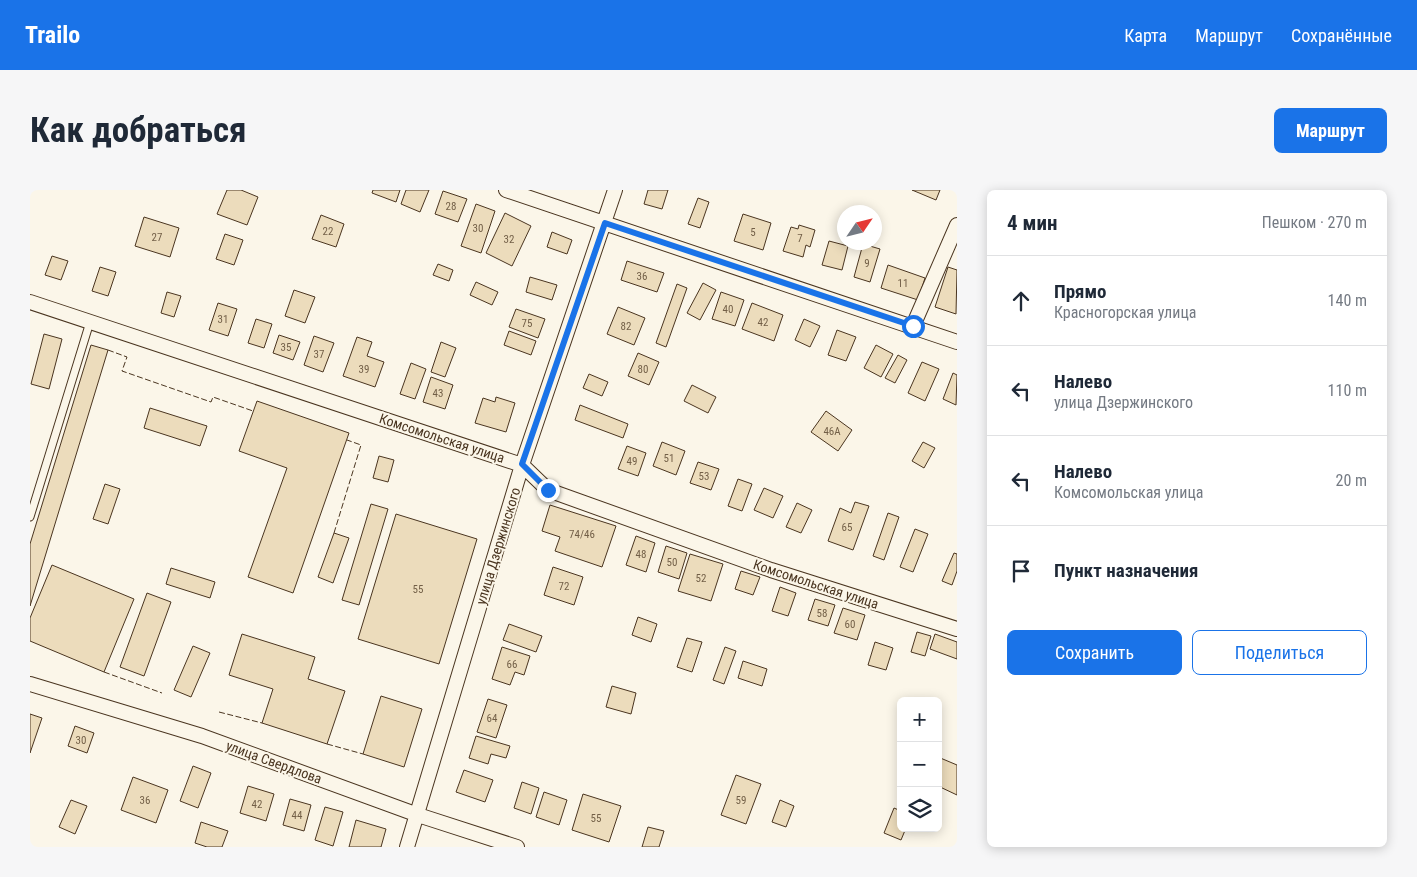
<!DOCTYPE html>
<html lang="ru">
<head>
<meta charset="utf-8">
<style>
	:root { --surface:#fff; --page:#f6f6f7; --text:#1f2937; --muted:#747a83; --line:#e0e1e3; --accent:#1a73e8 }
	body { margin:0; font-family:"Roboto Condensed",sans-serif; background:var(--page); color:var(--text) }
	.controls { position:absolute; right:15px; bottom:15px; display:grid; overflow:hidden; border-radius:8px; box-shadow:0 2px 12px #0003 }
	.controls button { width:45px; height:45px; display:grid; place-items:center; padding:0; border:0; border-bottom:1px solid var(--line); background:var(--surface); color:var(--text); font:25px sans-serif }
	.compass { position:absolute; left:807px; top:15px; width:45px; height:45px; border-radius:50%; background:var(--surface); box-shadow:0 2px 12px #0003; rotate:55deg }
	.stop { position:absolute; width:15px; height:15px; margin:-11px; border:4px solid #1a73e8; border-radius:50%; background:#fff }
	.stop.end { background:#1a73e8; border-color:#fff; box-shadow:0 1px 5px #0008 }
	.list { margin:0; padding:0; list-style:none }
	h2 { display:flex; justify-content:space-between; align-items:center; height:65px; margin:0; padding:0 20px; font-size:21px }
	h2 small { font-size:16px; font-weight:400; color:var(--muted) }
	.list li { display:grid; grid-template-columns:32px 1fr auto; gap:15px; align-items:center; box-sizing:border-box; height:90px; padding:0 20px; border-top:1px solid var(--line) }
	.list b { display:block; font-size:19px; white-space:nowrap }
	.list p { margin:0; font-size:16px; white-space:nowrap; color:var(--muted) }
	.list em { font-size:16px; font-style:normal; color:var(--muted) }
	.actions { display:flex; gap:10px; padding:15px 20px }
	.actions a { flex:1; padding:11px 0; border:1px solid var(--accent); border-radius:8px; text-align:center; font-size:18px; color:var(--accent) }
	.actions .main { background:var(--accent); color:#fff }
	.icon { flex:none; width:28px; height:28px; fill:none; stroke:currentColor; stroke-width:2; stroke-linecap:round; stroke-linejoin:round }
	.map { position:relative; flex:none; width:927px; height:657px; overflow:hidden; border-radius:8px }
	header { display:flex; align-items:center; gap:30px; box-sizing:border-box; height:70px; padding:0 25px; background:var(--accent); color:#fff }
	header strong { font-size:24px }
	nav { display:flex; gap:28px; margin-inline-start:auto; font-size:18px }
	.intro { display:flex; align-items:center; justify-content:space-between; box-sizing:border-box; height:120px; padding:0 30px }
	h1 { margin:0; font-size:35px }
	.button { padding:12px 22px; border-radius:8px; background:var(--accent); color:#fff; font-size:18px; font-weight:700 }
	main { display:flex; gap:30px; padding:0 30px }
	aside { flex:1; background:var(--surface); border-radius:8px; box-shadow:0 2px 12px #0003 }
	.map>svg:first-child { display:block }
</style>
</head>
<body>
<header>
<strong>Trailo</strong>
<nav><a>Карта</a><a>Маршрут</a><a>Сохранённые</a></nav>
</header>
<div class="intro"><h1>Как добраться</h1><a class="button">Маршрут</a></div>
<main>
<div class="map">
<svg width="927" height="657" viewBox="0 0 927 657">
	<rect width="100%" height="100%" fill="#fbf6e9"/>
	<path fill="#ecdcbc" stroke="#4a3520" d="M 197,0 L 211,0 L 228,7 L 217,35 L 187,24 Z
		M 343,0 L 370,0 L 366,12 L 342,3 Z
		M 376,0 L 399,0 L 390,22 L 371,14 Z
		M 618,0 L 638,0 L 632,19 L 614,14 Z
		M 882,0 L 910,0 L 906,10 Z
		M 413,1 L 437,9 L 428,32 L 405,24 Z
		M 668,8 L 679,12 L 670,38 L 658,34 Z
		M 446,14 L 465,21 L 451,63 L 431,56 Z
		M 475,23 L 501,36 L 482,76 L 456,63 Z
		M 713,24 L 741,33 L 733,60 L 704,51 Z
		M 291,25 L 314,34 L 306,57 L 282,49 Z
		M 114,27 L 149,38 L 140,67 L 105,56 Z
		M 769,35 L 785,40 L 780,57 L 776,55 L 773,67 L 753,61 L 761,37 L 768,39 Z
		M 522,42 L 542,50 L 537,64 L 517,57 Z
		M 195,44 L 213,50 L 204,75 L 186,69 Z
		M 799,51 L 818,56 L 812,80 L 792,75 Z
		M 833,54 L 850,59 L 840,92 L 824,87 Z
		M 22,66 L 38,71 L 31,90 L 15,85 Z
		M 597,71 L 634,83 L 627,102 L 591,90 Z
		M 408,74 L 423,80 L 419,91 L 403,85 Z
		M 858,75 L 895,88 L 888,110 L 851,98 Z
		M 70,77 L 86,82 L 78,106 L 62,101 Z
		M 918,77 L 927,80 L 926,124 L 905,117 Z
		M 500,87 L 527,95 L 522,110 L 496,102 Z
		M 446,92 L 468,102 L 462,115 L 440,105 Z
		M 673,93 L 686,100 L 670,130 L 657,123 Z
		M 647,94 L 657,98 L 636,157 L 626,153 Z
		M 264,100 L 285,107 L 275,133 L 255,126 Z
		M 137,102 L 151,106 L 144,127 L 131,123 Z
		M 691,102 L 714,110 L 705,136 L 682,129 Z
		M 188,113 L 207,119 L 198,146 L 179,140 Z
		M 722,113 L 753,125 L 744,151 L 712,139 Z
		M 588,117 L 615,128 L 604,155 L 577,144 Z
		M 486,119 L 515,129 L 508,148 L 479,137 Z
		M 226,129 L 242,134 L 234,158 L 218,153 Z
		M 774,129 L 790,136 L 780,157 L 765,150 Z
		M 807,140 L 826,147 L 816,171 L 798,165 Z
		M 479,141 L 506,151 L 501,165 L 474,155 Z
		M 14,144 L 32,149 L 19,199 L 1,194 Z
		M 249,145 L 270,152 L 263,170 L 243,163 Z
		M 284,146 L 304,153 L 293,182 L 274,175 Z
		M 327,147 L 342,152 L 337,166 L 354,172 L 345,197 L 313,186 Z
		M 411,152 L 426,158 L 415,187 L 401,182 Z
		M 61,155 L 78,160 L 0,416 L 0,354 Z
		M 846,155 L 863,164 L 851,187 L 834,178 Z
		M 608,163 L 629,172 L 619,195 L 598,186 Z
		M 868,165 L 877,170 L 865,193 L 855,188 Z
		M 892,172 L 909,179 L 895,211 L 878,203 Z
		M 381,173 L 396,179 L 385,209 L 370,204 Z
		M 923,183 L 927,185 L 926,215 L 913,209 Z
		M 559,184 L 578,192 L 572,206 L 553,198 Z
		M 401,187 L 423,195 L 415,219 L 393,212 Z
		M 662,195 L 686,207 L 678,223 L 654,211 Z
		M 466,207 L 485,213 L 476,242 L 445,233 L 453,208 L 465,212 Z
		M 227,211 L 319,243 L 263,403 L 218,387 L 257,278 L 209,261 Z
		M 550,215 L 598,234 L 593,248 L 545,230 Z
		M 120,218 L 177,236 L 170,256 L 114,238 Z
		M 796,221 L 822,240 L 808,261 L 781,242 Z
		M 632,252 L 655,261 L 646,285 L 623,276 Z
		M 893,252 L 905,258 L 894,278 L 882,271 Z
		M 597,256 L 616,263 L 608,286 L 588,279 Z
		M 349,266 L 364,270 L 358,292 L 343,288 Z
		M 668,272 L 689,279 L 681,300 L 660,293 Z
		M 708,289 L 722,294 L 712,321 L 698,316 Z
		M 75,294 L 90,299 L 78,334 L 63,329 Z
		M 734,298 L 753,306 L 743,328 L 724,320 Z
		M 825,312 L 839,316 L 823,360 L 798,351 L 810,318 L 821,323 Z
		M 767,313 L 782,320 L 771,343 L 756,337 Z
		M 341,314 L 358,319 L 329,415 L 312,410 Z
		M 520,315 L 586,336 L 572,377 L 525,361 L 530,347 L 512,341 Z
		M 858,323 L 869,327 L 854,370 L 843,366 Z
		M 366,324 L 447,349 L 409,474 L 328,449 Z
		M 885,339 L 898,344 L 883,382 L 870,377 Z
		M 304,343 L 319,348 L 303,393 L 288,387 Z
		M 606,346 L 625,353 L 616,382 L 596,375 Z
		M 636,356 L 657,363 L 649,389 L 628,382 Z
		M 924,363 L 927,364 L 927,381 L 922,395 L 912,391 Z
		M 660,364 L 693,374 L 681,411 L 648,401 Z
		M 22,375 L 104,409 L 74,482 L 0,451 L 0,428 Z
		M 523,377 L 553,387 L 544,415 L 514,405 Z
		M 141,378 L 185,392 L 180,408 L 136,394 Z
		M 711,381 L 730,387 L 723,405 L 705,399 Z
		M 750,397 L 766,403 L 758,426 L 742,421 Z
		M 117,403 L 141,412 L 114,486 L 90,477 Z
		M 785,409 L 805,415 L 798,436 L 778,430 Z
		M 813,418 L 835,425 L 827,450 L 804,443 Z
		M 608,427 L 627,434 L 621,452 L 602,445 Z
		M 479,434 L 512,446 L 506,462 L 473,450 Z
		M 887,442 L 901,446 L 895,466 L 881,462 Z
		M 212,444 L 285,467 L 278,489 L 315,501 L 297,554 L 232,533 L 243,499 L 199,485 Z
		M 905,444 L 927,452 L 927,469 L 900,459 Z
		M 657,448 L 672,452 L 662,482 L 647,477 Z
		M 845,452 L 863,458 L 856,480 L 838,475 Z
		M 163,456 L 180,463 L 161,507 L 144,500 Z
		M 472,457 L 500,466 L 494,485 L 485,482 L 480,495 L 462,489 Z
		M 695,457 L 706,461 L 694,494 L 683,490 Z
		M 713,471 L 737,479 L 732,496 L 708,488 Z
		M 582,496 L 606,503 L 601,524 L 576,517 Z
		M 351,506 L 392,519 L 374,577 L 333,564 Z
		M 458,509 L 477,515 L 466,548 L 447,542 Z
		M 0,524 L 12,528 L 0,563 Z
		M 45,536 L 64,543 L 57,563 L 38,556 Z
		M 446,546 L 480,556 L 476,568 L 461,564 L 458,574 L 439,568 Z
		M 908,567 L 927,575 L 927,605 L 908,596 Z
		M 163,576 L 181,583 L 168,618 L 150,611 Z
		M 434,580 L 463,590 L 455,612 L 426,602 Z
		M 706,585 L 731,594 L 716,634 L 691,625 Z
		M 103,587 L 138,600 L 126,633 L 91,620 Z
		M 492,592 L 509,598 L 501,624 L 484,618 Z
		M 218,596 L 244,604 L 236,631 L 210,623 Z
		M 514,602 L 537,610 L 529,635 L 506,627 Z
		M 553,604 L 591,616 L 579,652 L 542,640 Z
		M 260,609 L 281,615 L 274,641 L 253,635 Z
		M 41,610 L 57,616 L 45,644 L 29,637 Z
		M 750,610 L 764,616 L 756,637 L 742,632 Z
		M 295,617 L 313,622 L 303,656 L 285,650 Z
		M 864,618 L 871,621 L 871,638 L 876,638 L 871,650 L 854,643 Z
		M 326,630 L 356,639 L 351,657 L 319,657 Z
		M 171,632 L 198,641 L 192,657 L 177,657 L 165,653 Z
		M 618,637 L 634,641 L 629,657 L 612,657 Z"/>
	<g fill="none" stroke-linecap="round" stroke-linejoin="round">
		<defs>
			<path id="lane" d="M 0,327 L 60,132"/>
			<path id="street" d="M 476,0 L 927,152
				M 0,112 L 492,275 L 518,300 L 741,380 L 927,439
				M 883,136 L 927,35
				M 0,494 L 172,546 L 388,625 L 487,657
				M 377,657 L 492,275 L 585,0"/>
		</defs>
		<use href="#lane" stroke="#4a3520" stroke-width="9"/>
		<use href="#street" stroke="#4a3520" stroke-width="16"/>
		<use href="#lane" stroke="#fbf6e9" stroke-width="7"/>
		<use href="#street" stroke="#fbf6e9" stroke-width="14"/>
		<path stroke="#4a3520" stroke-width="1" stroke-dasharray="6 2.5" stroke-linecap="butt" d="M 78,160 L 97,167 L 92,181 L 181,212 L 183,207 L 223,221
			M 304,343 L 331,255 L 317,250
			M 74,482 L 132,503
			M 189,522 L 232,533
			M 297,554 L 333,564"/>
	</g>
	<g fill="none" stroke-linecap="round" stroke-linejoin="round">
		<path stroke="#1a73e8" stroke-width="6" d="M 518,300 L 492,274 L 575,33 L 883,136"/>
	</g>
	<g text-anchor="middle" stroke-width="4" stroke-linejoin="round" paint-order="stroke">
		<g font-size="11" fill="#725f47">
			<text x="421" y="20">28</text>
			<text x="448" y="42">30</text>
			<text x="298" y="45">22</text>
			<text x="723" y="46">5</text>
			<text x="127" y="51">27</text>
			<text x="770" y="52">7</text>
			<text x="479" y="53">32</text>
			<text x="837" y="77">9</text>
			<text x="612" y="90">36</text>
			<text x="873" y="97">11</text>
			<text x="698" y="123">40</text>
			<text x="193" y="133">31</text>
			<text x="733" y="136">42</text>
			<text x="497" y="137">75</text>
			<text x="596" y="140">82</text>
			<text x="256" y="161">35</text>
			<text x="289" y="168">37</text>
			<text x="334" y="183">39</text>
			<text x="613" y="183">80</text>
			<text x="408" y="207">43</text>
			<text x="802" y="245">46А</text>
			<text x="639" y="272">51</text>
			<text x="602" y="275">49</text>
			<text x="674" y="290">53</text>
			<text x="817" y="341">65</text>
			<text x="552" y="348">74/46</text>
			<text x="611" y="368">48</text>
			<text x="642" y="376">50</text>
			<text x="671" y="392">52</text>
			<text x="534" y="400">72</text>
			<text x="388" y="403">55</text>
			<text x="792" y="427">58</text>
			<text x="820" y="438">60</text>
			<text x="482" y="478">66</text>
			<text x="462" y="532">64</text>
			<text x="51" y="554">30</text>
			<text x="115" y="614">36</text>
			<text x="711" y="614">59</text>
			<text x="227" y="618">42</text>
			<text x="267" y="629">44</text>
			<text x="566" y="632">55</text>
		</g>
		<g font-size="14" fill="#4a3520" stroke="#fbf6e9">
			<text transform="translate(412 248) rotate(18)" y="5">Комсомольская улица</text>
			<text transform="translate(468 356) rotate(-73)" y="5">улица Дзержинского</text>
			<text transform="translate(786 394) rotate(18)" y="5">Комсомольская улица</text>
			<text transform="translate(244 572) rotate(20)" y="5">улица Свердлова</text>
		</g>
	</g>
</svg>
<div class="controls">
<button>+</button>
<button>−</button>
<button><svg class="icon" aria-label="layers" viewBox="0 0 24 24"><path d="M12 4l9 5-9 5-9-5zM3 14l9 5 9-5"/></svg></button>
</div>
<svg class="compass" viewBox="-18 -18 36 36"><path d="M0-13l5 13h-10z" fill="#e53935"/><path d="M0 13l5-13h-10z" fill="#747a83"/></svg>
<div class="stop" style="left:883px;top:136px"></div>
<div class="stop end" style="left:518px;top:300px"></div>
</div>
<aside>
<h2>4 мин<small>Пешком · 270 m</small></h2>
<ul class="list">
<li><svg class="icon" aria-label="ahead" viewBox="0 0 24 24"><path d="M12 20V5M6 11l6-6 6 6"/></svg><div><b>Прямо</b><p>Красногорская улица</p></div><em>140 m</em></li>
<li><svg class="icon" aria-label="left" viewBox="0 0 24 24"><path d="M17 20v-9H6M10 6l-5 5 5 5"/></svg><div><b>Налево</b><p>улица Дзержинского</p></div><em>110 m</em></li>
<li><svg class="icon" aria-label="left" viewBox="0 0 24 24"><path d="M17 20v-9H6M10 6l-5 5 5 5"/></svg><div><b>Налево</b><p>Комсомольская улица</p></div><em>20 m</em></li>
<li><svg class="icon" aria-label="arrive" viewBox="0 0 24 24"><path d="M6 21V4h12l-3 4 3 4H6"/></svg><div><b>Пункт назначения</b></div></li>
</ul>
<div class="actions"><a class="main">Сохранить</a><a>Поделиться</a></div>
</aside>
</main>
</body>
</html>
